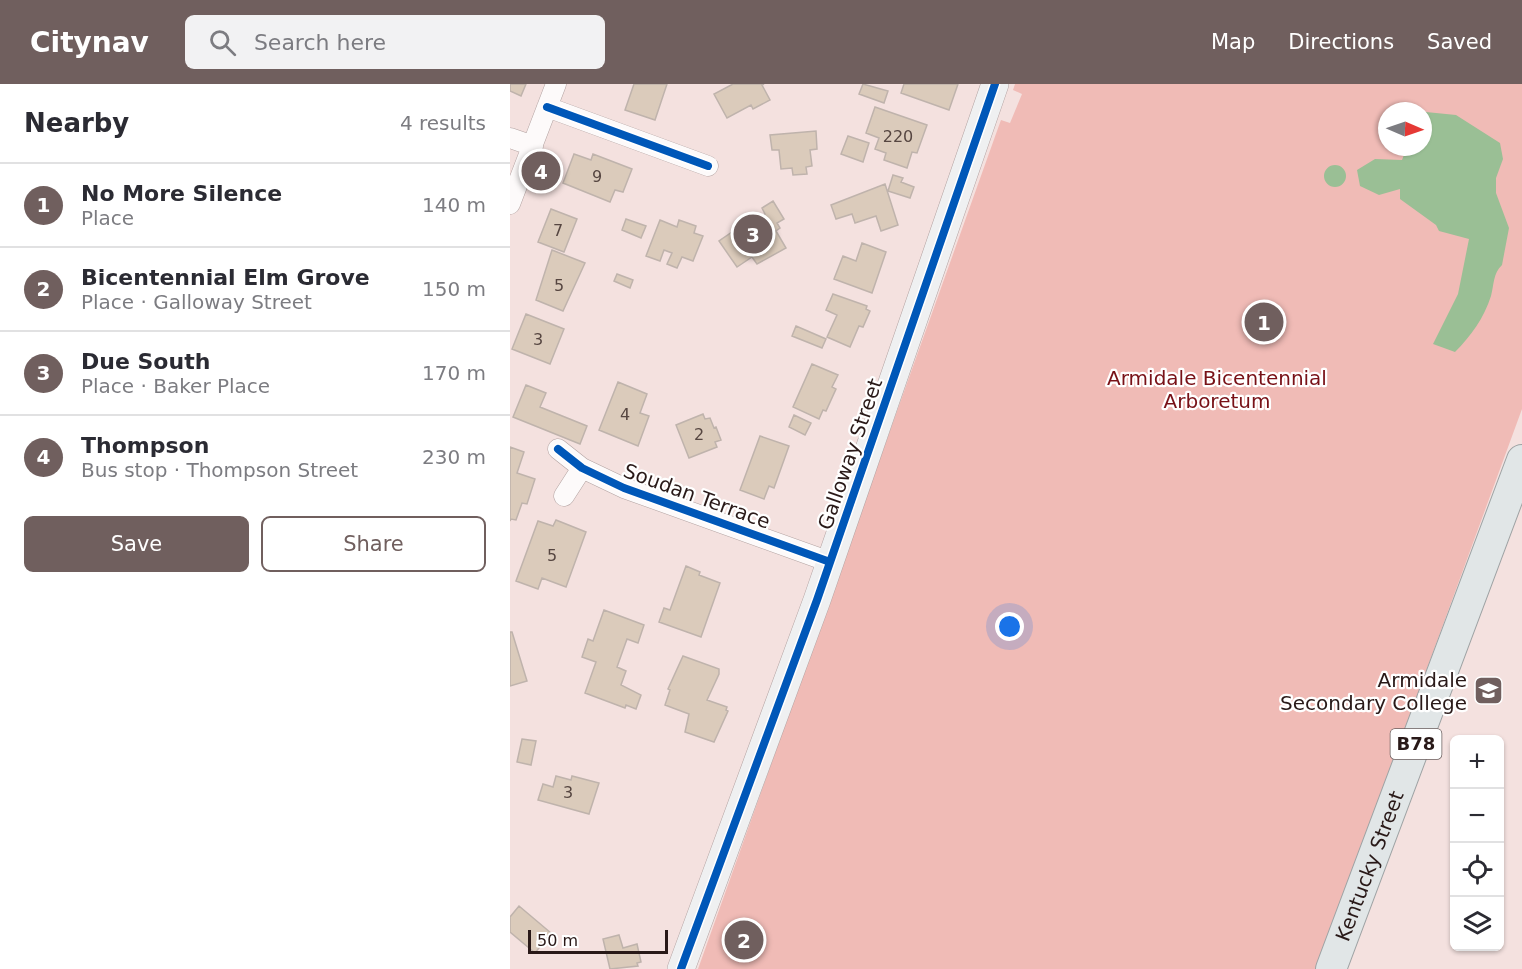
<!DOCTYPE html>
<html lang="en">
<head>
<meta charset="utf-8">
<style>
	:root { --surface:#fff; --page:#f2f2f3; --text:#2b2b33; --muted:#7c7c81; --line:#e1e1e2; --accent:#705f5e }
	body { margin:0; font-family:"DejaVu Sans",sans-serif; background:var(--page); color:var(--text) }
	.controls { position:absolute; right:18px; bottom:18px; display:grid; overflow:hidden; border-radius:9px; box-shadow:0 2px 4px #0004 }
	.controls button { width:54px; height:54px; display:grid; place-items:center; padding:0; border:0; border-bottom:2px solid var(--line); background:var(--surface); color:var(--text); font:30px sans-serif }
	.compass { position:absolute; left:868px; top:18px; width:54px; height:54px; border-radius:50%; background:var(--surface); box-shadow:0 2px 4px #0004; rotate:92deg }
	.scale { position:absolute; left:18px; bottom:15px; width:140px; box-sizing:border-box; padding-left:6px; border:3px solid #291918; border-top:0; font-size:16px; line-height:21px; white-space:nowrap; color:#291918; -webkit-text-stroke:4px #fff; paint-order:stroke }
	.you { position:absolute; left:500px; top:543px; width:21px; height:21px; margin:-15px; border:4px solid #fff; border-radius:50%; background:#1a73e8; box-shadow:0 0 0 9px #1a73e833 }
	.badge { display:grid; place-items:center; width:39px; height:39px; border-radius:50%; background:var(--accent); color:#fff; font-size:20px; font-weight:700 }
	.pin { position:absolute; translate:-50% -50%; border:3px solid #fff; box-shadow:0 2px 6px #0006 }
	.list { margin:0; padding:0; list-style:none }
	h2 { display:flex; justify-content:space-between; align-items:center; height:78px; margin:0; padding:0 24px; font-size:26px }
	h2 small { font-size:20px; font-weight:400; color:var(--muted) }
	.list li { display:grid; grid-template-columns:39px 1fr auto; gap:18px; align-items:center; box-sizing:border-box; height:84px; padding:0 24px; border-top:2px solid var(--line) }
	.list b { display:block; font-size:22px; white-space:nowrap }
	.list p { margin:0; font-size:20px; white-space:nowrap; color:var(--muted) }
	.list em { font-size:20px; font-style:normal; color:var(--muted) }
	.actions { display:flex; gap:12px; padding:18px 24px }
	.actions a { flex:1; padding:14px 0; border:2px solid var(--accent); border-radius:9px; text-align:center; font-size:21px; color:var(--accent) }
	.actions .main { background:var(--accent); color:#fff }
	.icon { flex:none; width:33px; height:33px; fill:none; stroke:currentColor; stroke-width:2; stroke-linecap:round; stroke-linejoin:round }
	.map { position:relative; flex:none; width:1012px; height:885px; overflow:hidden }
	header { display:flex; align-items:center; gap:36px; box-sizing:border-box; height:84px; padding:0 30px; background:var(--accent); color:#fff }
	header strong { font-size:28px }
	nav { display:flex; gap:33px; margin-inline-start:auto; font-size:21px }
	.search { width:420px; height:54px; background:var(--page); display:flex; align-items:center; gap:15px; box-sizing:border-box; padding:0 21px; border-radius:9px; color:var(--muted); font-size:22px }
	main { display:flex }
	aside { flex:1; background:var(--surface) }
	.map>svg:first-child { display:block }
</style>
</head>
<body>
<header>
<strong>Citynav</strong>
<div class="search"><svg class="icon" aria-label="search" viewBox="0 0 24 24"><circle cx="10" cy="10" r="6"/><path d="M15 15l6 6"/></svg>Search here</div>
<nav><a>Map</a><a>Directions</a><a>Saved</a></nav>
</header>
<main>
<aside>
<h2>Nearby<small>4 results</small></h2>
<ul class="list">
<li><span class="badge">1</span><div><b>No More Silence</b><p>Place</p></div><em>140 m</em></li>
<li><span class="badge">2</span><div><b>Bicentennial Elm Grove</b><p>Place · Galloway Street</p></div><em>150 m</em></li>
<li><span class="badge">3</span><div><b>Due South</b><p>Place · Baker Place</p></div><em>170 m</em></li>
<li><span class="badge">4</span><div><b>Thompson</b><p>Bus stop · Thompson Street</p></div><em>230 m</em></li>
</ul>
<div class="actions"><a class="main">Save</a><a>Share</a></div>
</aside>
<div class="map">
<svg width="1012" height="885" viewBox="0 0 1012 885">
	<rect width="100%" height="100%" fill="#f4e1df"/>
	<path fill="#f0bbb6" fill-rule="evenodd" d="M 505,0 L 1012,0 L 1012,325 L 807,885 L 188,885 L 487,47 L 491,36 L 500,39 L 512,10 L 503,6 ZM 877,27 L 913,27 L 913,63 L 877,63 Z"/>
	<path fill="#9abf95" d="M 916,28 L 946,31 L 990,59 L 993,75 L 986,94 L 986,109 L 999,144 L 992,181 C 983,189 984,201 981,212 C 974,234 961,252 945,268 L 923,260 L 948,210 L 959,155 L 929,147 L 926,141 L 890,115 L 890,105 L 869,111 L 850,102 L 847,86 L 865,75 L 892,76 L 897,63 L 913,63 L 913,32 Z
		M814 92a11 11 0 1 1 22 0a11 11 0 1 1-22 0Z"/>
	<path fill="#dbcbbb" stroke="#bfb3ac" stroke-width="1.5" d="M 0,0 L 16,0 L 11,12 L 0,7 Z
		M 124,0 L 157,0 L 145,36 L 115,26 Z
		M 223,0 L 254,0 L 252,1 L 260,16 L 243,25 L 241,21 L 217,34 L 204,10 Z
		M 353,0 L 378,7 L 374,19 L 349,10 Z
		M 394,0 L 448,0 L 439,26 L 391,9 Z
		M 365,23 L 417,41 L 407,69 L 402,68 L 397,84 L 374,76 L 376,69 L 365,65 L 369,54 L 356,49 Z
		M 306,47 L 307,65 L 300,66 L 302,82 L 296,83 L 297,90 L 283,91 L 282,84 L 271,85 L 269,66 L 262,66 L 260,51 Z
		M 338,52 L 359,59 L 353,78 L 331,70 Z
		M 64,70 L 81,76 L 83,70 L 122,85 L 113,108 L 105,106 L 100,118 L 53,99 Z
		M 383,91 L 393,94 L 391,98 L 404,103 L 400,114 L 378,107 Z
		M 375,100 L 388,141 L 371,147 L 366,132 L 345,139 L 342,130 L 326,135 L 321,121 Z
		M 263,117 L 274,135 L 267,139 L 270,144 L 266,147 L 276,164 L 247,180 L 242,173 L 227,183 L 209,157 L 241,135 L 243,138 L 255,130 L 252,124 Z
		M 41,125 L 67,135 L 54,168 L 28,158 Z
		M 116,135 L 136,142 L 131,154 L 112,146 Z
		M 150,136 L 167,143 L 169,136 L 186,142 L 184,149 L 193,152 L 183,177 L 172,173 L 167,184 L 157,180 L 162,169 L 154,166 L 150,177 L 136,172 Z
		M 352,159 L 376,168 L 362,209 L 324,195 L 333,172 L 346,177 Z
		M 42,166 L 75,179 L 53,227 L 26,216 Z
		M 107,190 L 123,196 L 120,204 L 104,197 Z
		M 323,210 L 357,222 L 356,225 L 360,227 L 353,243 L 349,242 L 340,263 L 317,253 L 327,231 L 316,226 Z
		M 16,230 L 54,245 L 40,280 L 2,265 Z
		M 286,242 L 316,255 L 312,264 L 282,252 Z
		M 302,280 L 328,291 L 322,303 L 326,305 L 316,327 L 313,326 L 309,335 L 283,323 Z
		M 108,298 L 137,310 L 130,329 L 139,332 L 128,362 L 89,346 Z
		M 16,301 L 36,309 L 30,323 L 77,342 L 70,360 L 3,333 Z
		M 193,330 L 195,335 L 200,334 L 204,344 L 206,343 L 211,356 L 205,358 L 207,363 L 179,374 L 166,341 Z
		M 284,331 L 301,339 L 295,351 L 279,343 Z
		M 250,352 L 279,362 L 264,404 L 259,402 L 254,415 L 230,406 Z
		M 0,363 L 14,368 L 7,389 L 25,395 L 17,420 L 12,419 L 6,436 L 1,435 L 0,437 Z
		M 46,436 L 76,448 L 56,503 L 32,494 L 28,505 L 6,497 L 28,437 L 43,442 Z
		M 176,482 L 190,488 L 189,491 L 210,499 L 191,553 L 149,538 L 154,524 L 160,526 Z
		M 94,526 L 134,541 L 128,559 L 117,555 L 107,583 L 116,587 L 111,601 L 131,611 L 126,625 L 116,621 L 115,624 L 75,609 L 86,578 L 72,573 L 78,555 L 83,557 Z
		M 0,548 L 2,548 L 17,597 L 0,602 Z
		M 173,572 L 209,585 L 209,590 L 197,616 L 217,623 L 216,626 L 218,627 L 204,658 L 175,648 L 179,630 L 155,621 L 160,606 L 158,605 Z
		M 12,655 L 26,657 L 21,681 L 7,678 Z
		M 46,692 L 61,696 L 62,692 L 89,699 L 79,730 L 28,716 L 33,700 L 43,703 Z
		M 9,822 L 41,849 L 25,869 L 0,848 L 0,833 Z
		M 109,851 L 113,864 L 127,860 L 131,878 L 127,879 L 128,882 L 100,885 L 93,855 Z"/>
	<g fill="none" stroke-linecap="round" stroke-linejoin="round">
		<defs>
			<path id="street" d="M 37,23 L 198,82
				M 0,54 L 23,62
				M 0,120 L 46,0
				M 48,365 L 72,384 L 114,404 L 320,478
				M 54,412 L 72,384"/>
			<path id="secondary" d="M 171,885 L 307,516 L 485,0"/>
			<g id="primary">
				<path id="s1" d="M 821,885 L 1012,376"/>
			</g>
		</defs>
		<use href="#street" stroke="#b2a2a1" stroke-width="21"/>
		<use href="#secondary" stroke="#b2a2a1" stroke-width="28"/>
		<use href="#primary" stroke="#9ea3a4" stroke-width="32"/>
		<use href="#street" stroke="#fdfafa" stroke-width="20"/>
		<use href="#secondary" stroke="#eff0f1" stroke-width="27"/>
		<use href="#primary" stroke="#e1e6e7" stroke-width="30"/>
		<defs>
			<path id="cycleway" d="M 37,23 L 198,82
				M 48,365 L 72,384 L 114,404 L 320,478
				M 171,885 L 307,516 L 485,0"/>
		</defs>
		<use href="#cycleway" stroke="#fff" stroke-width="11"/>
		<use href="#cycleway" stroke="#0057b8" stroke-width="8"/>
	</g>
	<defs>
		<symbol id="school-square" viewBox="-11 -11 22 22"><rect x="-9" y="-9" width="18" height="18" rx="4" fill="#705f5e" stroke="#fff"/><path d="M0-5L7-2L0 1L-7-2ZM-4 1L0 2.5L4 1V4Q0 6-4 4Z" fill="#fff"/></symbol>
	</defs>
	<g fill-rule="evenodd">
		<use href="#school-square" x="962" y="590" width="33" height="33"/>
	</g>
	<g text-anchor="middle" stroke-width="4.5" stroke-linejoin="round" paint-order="stroke">
		<g font-size="16" fill="#564641">
			<text x="388" y="58">220</text>
			<text x="87" y="98">9</text>
			<text x="48" y="152">7</text>
			<text x="49" y="207">5</text>
			<text x="28" y="261">3</text>
			<text x="115" y="336">4</text>
			<text x="189" y="356">2</text>
			<text x="42" y="477">5</text>
			<text x="58" y="714">3</text>
		</g>
		<rect fill="#fff" stroke="#695e5d" stroke-width="1.5" x="880.5" y="645" width="51" height="30" rx="4.5"/>
		<g font-size="18" font-weight="bold" fill="#291918">
			<text x="906" y="666">B78</text>
		</g>
		<g font-size="20" fill="#781117" stroke="#fff">
			<text x="707" y="301">Armidale Bicentennial<tspan x="707" dy="23">Arboretum</tspan></text>
		</g>
		<g font-size="20" fill="#291918" stroke="#fff">
			<text transform="translate(340 370) rotate(-71)" y="7">Galloway Street</text>
			<text transform="translate(187 412) rotate(20)" y="7">Soudan Terrace</text>
			<text dy="7" stroke="none"><textPath href="#s1" startOffset="110">Kentucky Street</textPath></text>
		</g>
		<g font-size="20" fill="#291918" stroke="#fff" text-anchor="end">
			<text x="957" y="603">Armidale<tspan x="957" dy="23">Secondary College</tspan></text>
		</g>
	</g>
</svg>
<div class="controls">
<button>+</button>
<button>−</button>
<button><svg class="icon" aria-label="locate" viewBox="0 0 24 24"><circle cx="12" cy="12" r="6"/><path d="M12 2v4M12 18v4M2 12h4M18 12h4"/></svg></button>
<button><svg class="icon" aria-label="layers" viewBox="0 0 24 24"><path d="M12 4l9 5-9 5-9-5zM3 14l9 5 9-5"/></svg></button>
</div>
<svg class="compass" viewBox="-18 -18 36 36"><path d="M0-13l5 13h-10z" fill="#e53935"/><path d="M0 13l5-13h-10z" fill="#7c7c81"/></svg>
<div class="scale">50 m</div>
<div class="you"></div>
<div class="pin badge" style="left:754px;top:238px">1</div>
<div class="pin badge" style="left:234px;top:856px">2</div>
<div class="pin badge" style="left:243px;top:150px">3</div>
<div class="pin badge" style="left:31px;top:87px">4</div>
</div>
</main>
</body>
</html>
